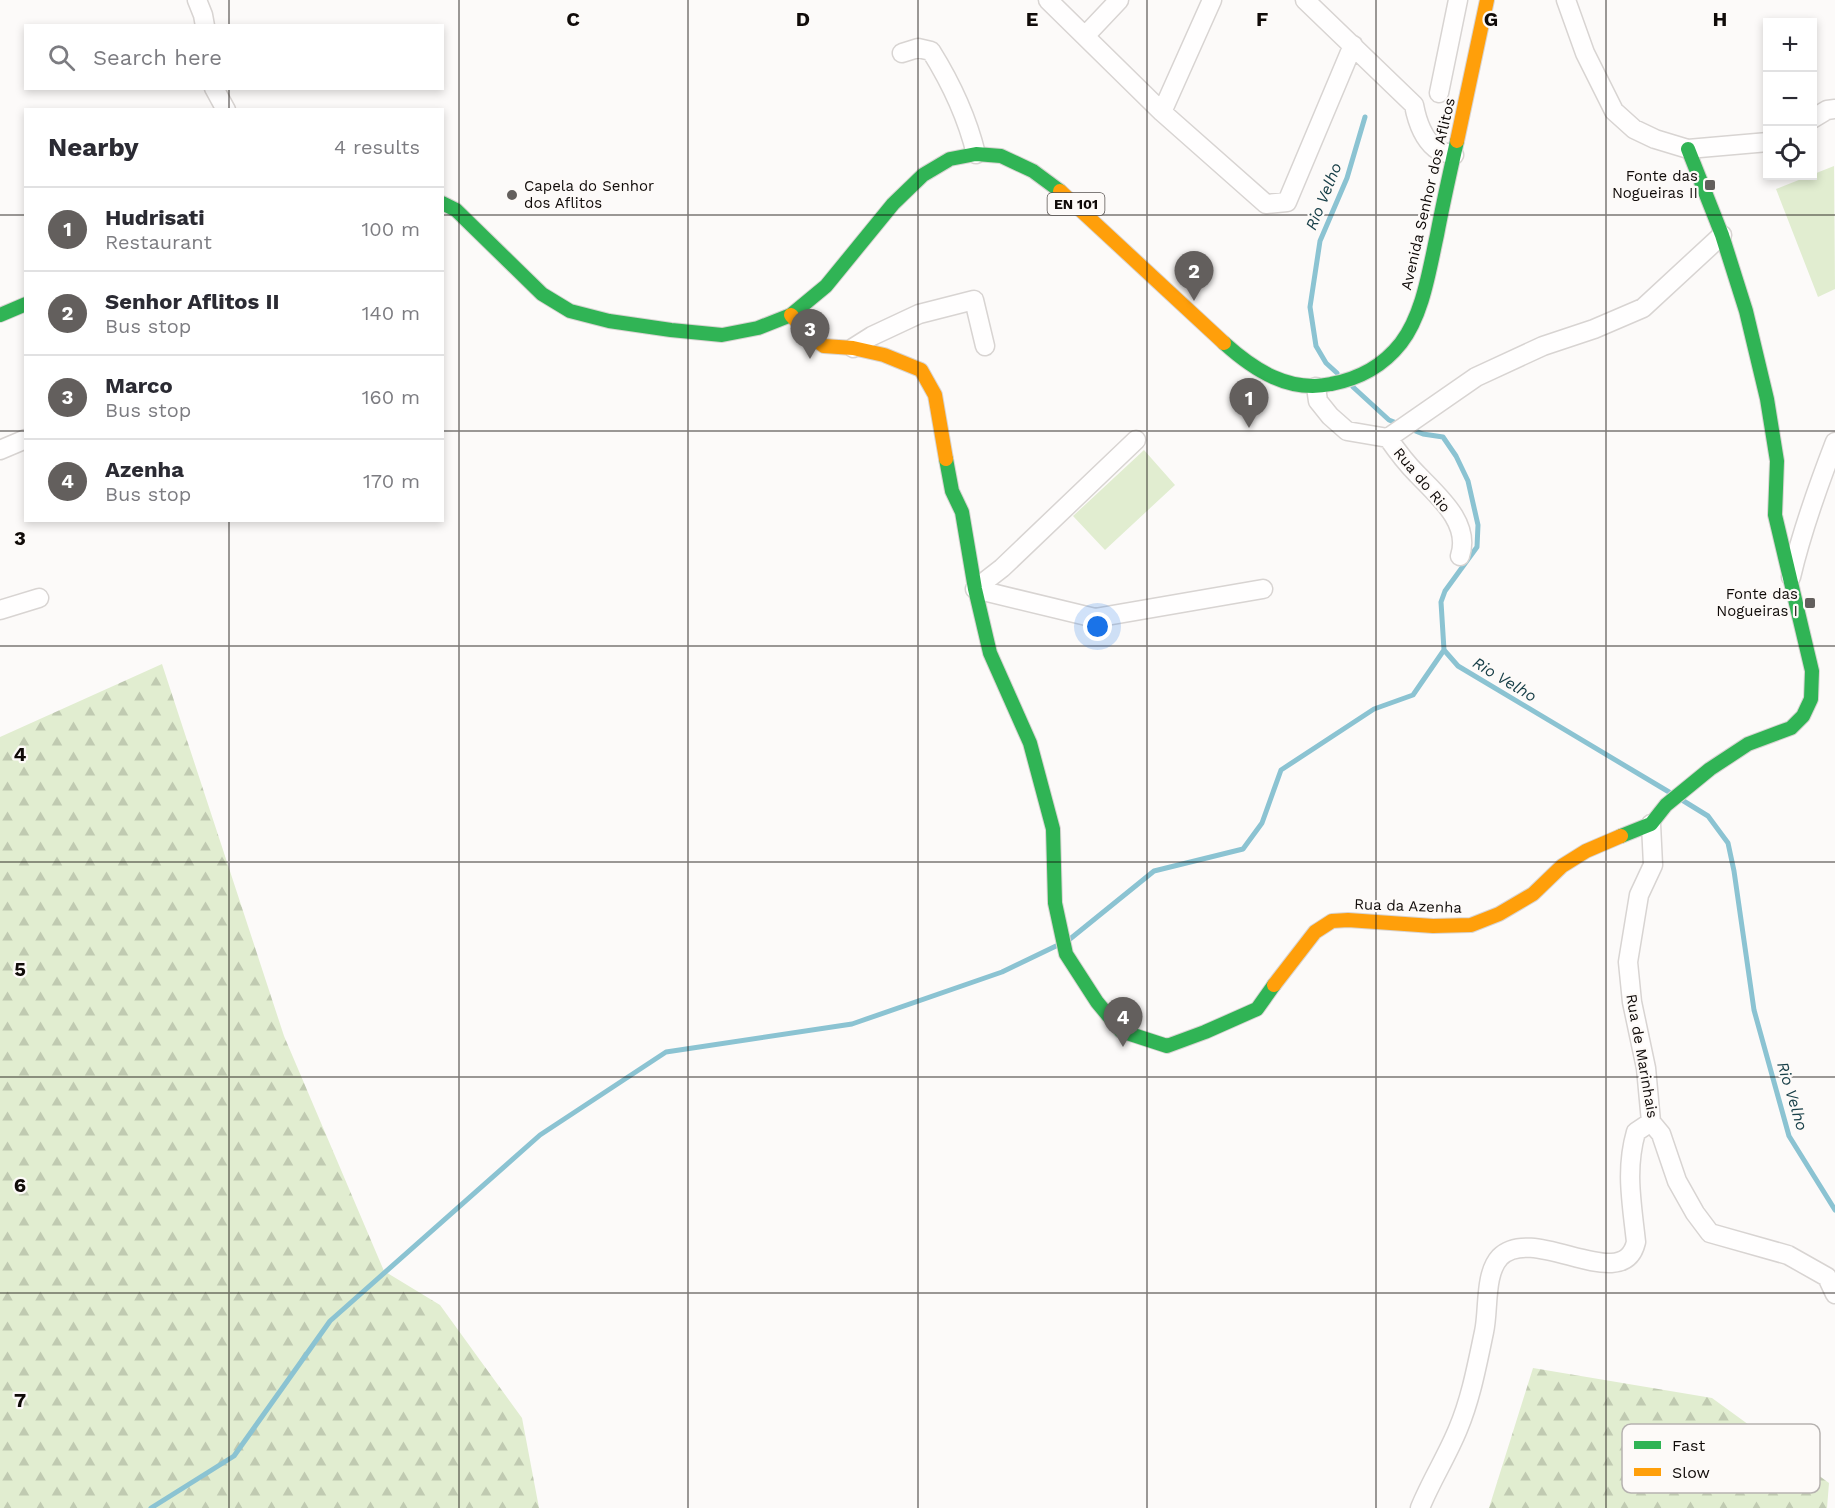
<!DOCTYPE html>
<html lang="en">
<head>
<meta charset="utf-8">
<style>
	:root { --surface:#fff; --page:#f2f2f3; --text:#2b2b33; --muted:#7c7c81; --line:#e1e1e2; --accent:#635f5d }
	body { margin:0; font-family:"Work Sans",sans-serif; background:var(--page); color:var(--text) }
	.controls { position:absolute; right:18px; top:18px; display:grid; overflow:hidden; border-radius:0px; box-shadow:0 3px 9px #0003 }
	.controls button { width:54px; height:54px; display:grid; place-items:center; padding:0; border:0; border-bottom:2px solid var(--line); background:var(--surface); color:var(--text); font:30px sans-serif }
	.you { position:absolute; left:1098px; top:627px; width:21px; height:21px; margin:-15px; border:4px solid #fff; border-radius:50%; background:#1a73e8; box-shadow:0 0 0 9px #1a73e833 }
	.badge { display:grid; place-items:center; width:39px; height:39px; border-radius:50%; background:var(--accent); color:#fff; font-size:20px; font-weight:700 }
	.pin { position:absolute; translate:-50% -50px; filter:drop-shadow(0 2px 3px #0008) }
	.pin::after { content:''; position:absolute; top:32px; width:21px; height:18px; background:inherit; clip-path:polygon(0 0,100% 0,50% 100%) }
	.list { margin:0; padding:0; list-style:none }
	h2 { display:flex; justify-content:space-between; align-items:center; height:78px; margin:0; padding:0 24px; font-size:26px }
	h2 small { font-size:20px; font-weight:400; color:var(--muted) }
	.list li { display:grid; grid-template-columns:39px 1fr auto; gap:18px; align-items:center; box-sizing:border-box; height:84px; padding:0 24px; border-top:2px solid var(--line) }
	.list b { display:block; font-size:22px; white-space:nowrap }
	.list p { margin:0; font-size:20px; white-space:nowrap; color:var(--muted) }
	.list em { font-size:20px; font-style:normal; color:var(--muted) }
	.icon { flex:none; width:33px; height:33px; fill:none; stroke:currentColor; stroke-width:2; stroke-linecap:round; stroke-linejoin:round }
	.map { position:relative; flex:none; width:1835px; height:1508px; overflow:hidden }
	.search { position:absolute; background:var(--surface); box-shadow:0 3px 9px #0003; left:24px; top:24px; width:420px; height:66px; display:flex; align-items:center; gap:15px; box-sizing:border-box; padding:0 21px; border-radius:0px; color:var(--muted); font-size:22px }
	.panel { position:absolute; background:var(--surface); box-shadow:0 3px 9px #0003; left:24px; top:108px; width:420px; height:414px; border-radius:0px }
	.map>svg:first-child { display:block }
</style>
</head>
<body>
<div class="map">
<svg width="1835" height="1508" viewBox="0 0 1835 1508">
	<defs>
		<pattern id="forest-firs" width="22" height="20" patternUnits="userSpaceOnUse" patternTransform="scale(1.5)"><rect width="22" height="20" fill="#e1edd0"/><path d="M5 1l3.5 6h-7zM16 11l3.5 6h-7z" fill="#c0cab1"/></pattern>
	</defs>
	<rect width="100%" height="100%" fill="#fcfaf9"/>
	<path fill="url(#forest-firs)" d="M 162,664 L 284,1036 L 384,1271 L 440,1305 L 522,1418 L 539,1508 L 0,1508 L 0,737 Z
		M 1533,1368 L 1712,1398 L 1829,1483 L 1827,1508 L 1489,1508 Z"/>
	<path fill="#e1edd0" d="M 1834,166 L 1835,289 L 1818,297 L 1776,189 Z
		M 1144,450 L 1175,485 L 1105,550 L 1073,516 Z"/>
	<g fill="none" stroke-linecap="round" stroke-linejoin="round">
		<path stroke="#8bc3d2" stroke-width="5" d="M 1337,373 L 1326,363 L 1316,346 L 1310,307 L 1320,241 L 1347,178 L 1365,117
			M 1353,387 L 1389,420 L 1399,424
			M 1408,428 L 1423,434 L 1443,437 L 1456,456 L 1468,481 L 1478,525 L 1477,547 L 1445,591 L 1441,602 L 1444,650 L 1458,666 L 1669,792
			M 1682,800 L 1708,816 L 1728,843 L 1734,871 L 1754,1010 L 1789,1136 L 1835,1210
			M 1070,939 L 1154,871 L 1243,849 L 1262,823 L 1281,770 L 1374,709 L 1413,695 L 1444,650
			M 151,1508 L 234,1456 L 330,1321 L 540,1135 L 666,1052 L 852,1024 L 1002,972 L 1056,946"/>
		<defs>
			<path id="street" d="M 197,0 L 203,15 L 205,26
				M 1048,0 L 1162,112 L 1266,204 L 1287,202 L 1353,45
				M 1305,0 L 1414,105 C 1417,121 1422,137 1435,148 C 1440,152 1448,153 1454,155
				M 1566,0 L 1585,53 L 1614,111 L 1634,129 L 1655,139 L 1688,149 L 1768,142
				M 1085,36 L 1119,0
				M 902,53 L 918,48 L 931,51 C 951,83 967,117 976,154
				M 214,88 L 226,110
				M 1439,93 L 1458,0
				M 1162,112 L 1212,0
				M 1812,119 L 1827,110 L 1835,109
				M 853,348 L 872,336 L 919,314 L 974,300 L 985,346
				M 1316,387 L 1318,401 L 1330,416 L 1347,431 L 1388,438 L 1476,377 L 1543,346 L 1594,329 L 1643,308 L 1722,235
				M 1388,438 C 1397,451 1406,463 1417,474 C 1438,496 1471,523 1460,556
				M 0,450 L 26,439
				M 1791,577 C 1802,530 1818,486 1835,442
				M 975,589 L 1095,618 L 1263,589
				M 975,589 L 1002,568 L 1136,440
				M 0,610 L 39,598
				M 1651,824 L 1653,865 L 1639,895 L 1628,962 L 1632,1002 L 1646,1068 L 1651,1122 L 1661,1134 L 1677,1181 L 1695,1213 L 1710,1233 L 1788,1255 L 1827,1277 L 1835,1294
				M 1420,1508 C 1431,1481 1447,1456 1458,1429 C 1471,1398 1477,1365 1484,1332 C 1489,1310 1484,1274 1500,1257 C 1534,1223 1623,1297 1636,1242 C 1632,1204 1625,1170 1636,1132 L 1651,1122"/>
			<path id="fast" d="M 442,203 L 456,210 L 542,294 L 570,311 L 609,321 L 671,330 L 722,335 L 758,328 L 791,315 L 826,286 L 893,204 L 923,175 L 950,159 L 976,154 L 1001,156 L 1033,171 L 1060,191
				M 0,315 L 26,304
				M 1224,343 C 1254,370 1289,393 1331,384 C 1358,379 1383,366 1401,343 C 1423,314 1429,271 1437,235 C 1443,203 1450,172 1457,141
				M 946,459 L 952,491 L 962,512 L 975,589 L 990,653 L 1030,743 L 1053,829 L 1055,903 L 1066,954 L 1097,1002 L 1121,1031 L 1167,1046 L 1205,1032 L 1257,1009 L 1274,985
				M 1621,836 L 1651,824 L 1666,805 L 1710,769 L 1748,744 L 1791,728 L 1803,716 L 1811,699 L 1812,671 L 1775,515 L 1777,461 L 1767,399 L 1746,311 L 1722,235 L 1688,149"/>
			<path id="slow" d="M 1457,141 L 1487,0
				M 1060,191 L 1224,343
				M 791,315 L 809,335 L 824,346 L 853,348 L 884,355 L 921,370 L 935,395 L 946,459
				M 1274,985 L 1315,932 L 1332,921 L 1348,920 L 1433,926 L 1471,925 L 1499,914 L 1533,894 L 1562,866 L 1586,851 L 1621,836"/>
		</defs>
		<use href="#street" stroke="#d8d4d2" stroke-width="21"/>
		<use href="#fast" stroke="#d8d4d2" stroke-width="16"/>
		<use href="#slow" stroke="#d8d4d2" stroke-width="16"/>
		<use href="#street" stroke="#fffefe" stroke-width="18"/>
		<use href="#fast" stroke="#30b455" stroke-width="14"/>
		<use href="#slow" stroke="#ff9f0a" stroke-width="14"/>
	</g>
	<path fill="none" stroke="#100b09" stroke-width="1.5" stroke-opacity="0.55" d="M 229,0 L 229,26M 459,0 L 459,1508M 688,0 L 688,1508M 918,0 L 918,1508M 1147,0 L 1147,1508M 1376,0 L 1376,1508M 1606,0 L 1606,1508M 229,88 L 229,110M 0,215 L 26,215M 442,215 L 1835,215M 0,431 L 26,431M 442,431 L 1835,431M 229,520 L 229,1508M 0,646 L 1835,646M 0,862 L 1835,862M 0,1077 L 1835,1077M 0,1293 L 1835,1293"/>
	<g fill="#635f5d" stroke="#fdfaf8" stroke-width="2">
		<rect x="1704" y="179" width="12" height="12" rx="3"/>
		<circle cx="512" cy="195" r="6"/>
		<rect x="1804" y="597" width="12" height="12" rx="3"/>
	</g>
	<g text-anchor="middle" stroke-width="4.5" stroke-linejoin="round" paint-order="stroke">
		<rect fill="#fdfaf8" stroke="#575351" stroke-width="1.5" x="1047.5" y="193" width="57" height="22" rx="4.5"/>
		<g font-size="14" font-weight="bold" fill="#100b09">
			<text x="1076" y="209">EN 101</text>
		</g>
		<g font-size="15" fill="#100b09" stroke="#fdfaf8" text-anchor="end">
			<text x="1698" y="181">Fonte das<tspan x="1698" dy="17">Nogueiras II</tspan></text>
			<text x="524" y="191" text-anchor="start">Capela do Senhor<tspan x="524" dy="17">dos Aflitos</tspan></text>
			<text x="1798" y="599">Fonte das<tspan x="1798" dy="17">Nogueiras I</tspan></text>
		</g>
		<g font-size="15" fill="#100b09" stroke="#fdfaf8">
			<text transform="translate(1428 194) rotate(-77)" y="5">Avenida Senhor dos Aflitos</text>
			<text transform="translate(1422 480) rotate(50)" y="5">Rua do Rio</text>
			<text transform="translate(1408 906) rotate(2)" y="5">Rua da Azenha</text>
			<text transform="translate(1642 1056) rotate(80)" y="5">Rua de Marinhais</text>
		</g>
		<g font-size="16" font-style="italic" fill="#194049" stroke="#fdfaf8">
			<text transform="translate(1323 196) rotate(-68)" y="6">Rio Velho</text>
			<text transform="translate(1505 679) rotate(31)" y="6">Rio Velho</text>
			<text transform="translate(1793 1096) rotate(73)" y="6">Rio Velho</text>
		</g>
	</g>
	<rect x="1622" y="1424" width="198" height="69" rx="9" fill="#fdfaf8" stroke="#b6b2b0" stroke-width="1.5"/>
	<rect x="1634" y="1441" width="27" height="8" fill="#30b455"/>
	<rect x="1634" y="1468" width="27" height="8" fill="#ff9f0a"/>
	<g font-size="16" fill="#100b09">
		<text x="1672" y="1451">Fast</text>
		<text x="1672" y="1478">Slow</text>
	</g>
	<g font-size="20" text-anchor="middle" font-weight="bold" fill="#100b09" stroke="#fdfaf8" stroke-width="4.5" stroke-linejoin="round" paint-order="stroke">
		<text x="573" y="26">C</text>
		<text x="803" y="26">D</text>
		<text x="1032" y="26">E</text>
		<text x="1262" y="26">F</text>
		<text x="1491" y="26">G</text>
		<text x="1720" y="26">H</text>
		<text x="20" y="545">3</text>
		<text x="20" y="761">4</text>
		<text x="20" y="976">5</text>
		<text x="20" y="1192">6</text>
		<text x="20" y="1407">7</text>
	</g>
</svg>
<div class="controls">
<button>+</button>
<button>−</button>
<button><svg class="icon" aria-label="locate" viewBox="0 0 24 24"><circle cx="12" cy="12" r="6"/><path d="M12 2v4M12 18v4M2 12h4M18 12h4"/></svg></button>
</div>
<div class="you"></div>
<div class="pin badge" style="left:1249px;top:428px">1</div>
<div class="pin badge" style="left:1194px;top:301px">2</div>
<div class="pin badge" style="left:810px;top:359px">3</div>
<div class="pin badge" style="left:1123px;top:1047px">4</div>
<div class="search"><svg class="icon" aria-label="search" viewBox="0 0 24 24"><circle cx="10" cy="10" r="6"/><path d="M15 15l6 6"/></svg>Search here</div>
<section class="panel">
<h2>Nearby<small>4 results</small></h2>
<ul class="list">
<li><span class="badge">1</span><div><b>Hudrisati</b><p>Restaurant</p></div><em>100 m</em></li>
<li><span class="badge">2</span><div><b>Senhor Aflitos II</b><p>Bus stop</p></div><em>140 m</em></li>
<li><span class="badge">3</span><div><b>Marco</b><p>Bus stop</p></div><em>160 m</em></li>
<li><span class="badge">4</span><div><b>Azenha</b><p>Bus stop</p></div><em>170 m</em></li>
</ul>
</section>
</div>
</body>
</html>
